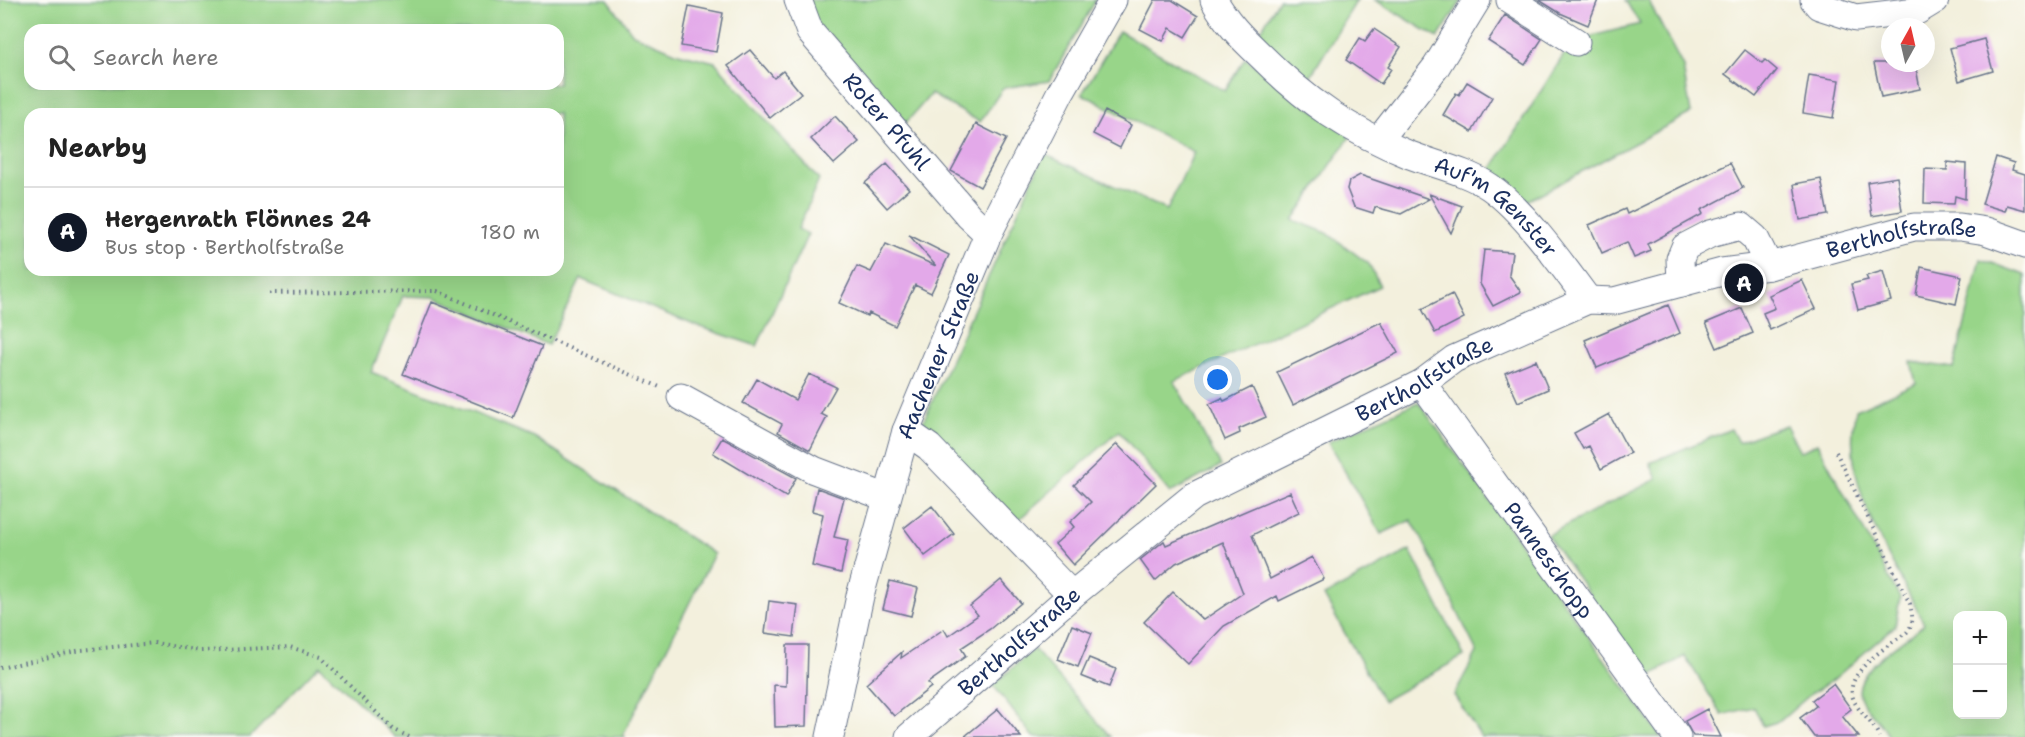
<!DOCTYPE html>
<html lang="en">
<head>
<meta charset="utf-8">
<style>
	:root { --surface:#fff; --page:#f2f2f2; --text:#222; --muted:#767676; --line:#e0e0e0; --accent:#111827 }
	body { margin:0; font-family:"Shantell Sans",sans-serif; background:var(--page); color:var(--text) }
	.controls { position:absolute; right:18px; bottom:18px; display:grid; overflow:hidden; border-radius:12px; box-shadow:0 6px 24px #0002 }
	.controls button { width:54px; height:54px; display:grid; place-items:center; padding:0; border:0; border-bottom:2px solid var(--line); background:var(--surface); color:var(--text); font:30px sans-serif }
	.compass { position:absolute; left:1881px; top:18px; width:54px; height:54px; border-radius:50%; background:var(--surface); box-shadow:0 6px 24px #0002; rotate:8deg }
	.you { position:absolute; left:1218px; top:380px; width:21px; height:21px; margin:-15px; border:4px solid #fff; border-radius:50%; background:#1a73e8; box-shadow:0 0 0 9px #1a73e833 }
	.badge { display:grid; place-items:center; width:39px; height:39px; border-radius:50%; background:var(--accent); color:#fff; font-size:20px; font-weight:700 }
	.pin { position:absolute; translate:-50% -50%; border:3px solid #fff; box-shadow:0 2px 6px #0006 }
	.list { margin:0; padding:0; list-style:none }
	h2 { display:flex; justify-content:space-between; align-items:center; height:78px; margin:0; padding:0 24px; font-size:26px }
	h2 small { font-size:20px; font-weight:400; color:var(--muted) }
	.list li { display:grid; grid-template-columns:39px 1fr auto; gap:18px; align-items:center; box-sizing:border-box; height:90px; padding:0 24px; border-top:2px solid var(--line) }
	.list b { display:block; font-size:22px; white-space:nowrap }
	.list p { margin:0; font-size:20px; white-space:nowrap; color:var(--muted) }
	.list em { font-size:20px; font-style:normal; color:var(--muted) }
	.icon { flex:none; width:33px; height:33px; fill:none; stroke:currentColor; stroke-width:2; stroke-linecap:round; stroke-linejoin:round }
	.map { position:relative; flex:none; width:2025px; height:737px; overflow:hidden }
	.search { position:absolute; background:var(--surface); box-shadow:0 6px 24px #0002; left:24px; top:24px; width:540px; height:66px; display:flex; align-items:center; gap:15px; box-sizing:border-box; padding:0 21px; border-radius:18px; color:var(--muted); font-size:22px }
	.panel { position:absolute; background:var(--surface); box-shadow:0 6px 24px #0002; left:24px; top:108px; width:540px; height:168px; border-radius:18px }
	.map>svg:first-child { display:block }
</style>
</head>
<body>
<div class="map">
<svg width="2025" height="737" viewBox="0 0 2025 737">
	<rect width="100%" height="100%" fill="#fdfcf7"/>
	<filter id="ink" filterUnits="userSpaceOnUse"><feTurbulence type="fractalNoise" baseFrequency=".0167" numOctaves="2"/><feDisplacementMap in="SourceGraphic" scale="12" xChannelSelector="R" yChannelSelector="G"/><feConvolveMatrix kernelMatrix="1 2 1 2 8 2 1 2 1" color-interpolation-filters="sRGB"/></filter>
	<filter id="wash" filterUnits="userSpaceOnUse"><feTurbulence type="fractalNoise" baseFrequency=".008" numOctaves="4" result="noise"/><feDisplacementMap in="SourceGraphic" scale="24" xChannelSelector="R" yChannelSelector="G"/><feGaussianBlur stdDeviation="1.35" result="paint"/><feColorMatrix in="noise" values="0 0 0 0 0 0 0 0 0 0 0 0 0 0 0 0 0 1.4 0 .05"/><feComposite in="paint" operator="in"/></filter>
	<g filter="url(#wash)">
		<rect width="100%" height="100%" fill="#f3f0dd"/>
		<path fill="#98d589" stroke="#5a8274" stroke-width="1.5" fill-rule="evenodd" d="M 0,0 L 608,0 L 633,34 L 678,53 L 715,62 L 819,180 L 798,229 L 808,234 L 757,346 L 694,325 L 581,279 L 548,345 L 434,297 L 403,296 L 371,372 L 534,437 L 714,554 L 623,735 L 625,737 L 395,737 L 319,665 L 250,737 L 0,737 ZM 30,30 L 558,30 L 558,84 L 30,84 ZM 30,114 L 558,114 L 558,270 L 30,270 Z
			M 806,0 L 1096,0 L 1049,81 L 1003,88 L 980,122 L 931,94 L 906,123 L 819,33 Z
			M 1279,0 L 1357,0 L 1307,82 L 1256,38 Z
			M 1375,0 L 1462,0 L 1438,38 Z
			M 1625,0 L 1648,0 L 1683,67 L 1691,113 L 1523,203 L 1489,173 L 1565,53 L 1564,43 L 1640,24 Z
			M 1119,31 L 1225,91 L 1245,58 L 1350,137 L 1293,220 L 1327,233 L 1369,264 L 1380,286 L 1174,381 L 1221,466 L 1170,493 L 1119,431 L 1017,521 L 921,426 L 1044,154 L 1167,210 L 1194,152 L 1082,94 Z
			M 1981,259 L 2025,275 L 2025,737 L 1889,737 C 1883,723 1868,713 1861,699 C 1848,672 1907,639 1924,624 C 1893,559 1838,485 1856,410 L 1916,383 L 1911,362 L 1954,368 ZM 1958,616 L 2002,616 L 2002,714 L 1958,714 Z
			M 1418,402 L 1661,737 L 1481,737 L 1454,695 L 1477,652 L 1420,535 L 1411,520 L 1381,534 L 1328,442 Z
			M 1786,425 L 1800,452 L 1817,443 L 1900,598 L 1895,626 L 1833,680 L 1812,693 L 1780,721 L 1763,726 L 1754,707 L 1722,715 L 1685,656 L 1648,677 L 1547,535 L 1657,479 L 1650,463 L 1731,429 L 1738,442 Z
			M 1410,550 L 1464,656 L 1383,701 L 1324,596 Z
			M 1034,649 L 1111,737 L 1033,737 L 993,685 Z"/>
		<g id="blocks">
			<path fill="#e3a9e9" d="M 1155,0 L 1172,0 L 1198,16 L 1185,37 L 1170,28 L 1163,41 L 1140,29 Z
				M 1539,0 L 1598,0 L 1588,25 L 1560,13 Z
				M 689,6 L 723,13 L 716,52 L 681,46 Z
				M 1505,15 L 1542,39 L 1525,65 L 1488,41 Z
				M 1374,29 L 1401,47 L 1388,67 L 1391,69 L 1381,84 L 1346,60 L 1360,38 L 1365,41 Z
				M 1984,39 L 1993,71 L 1959,81 L 1950,48 Z
				M 750,50 L 774,78 L 783,71 L 801,93 L 770,118 L 728,66 Z
				M 1745,50 L 1762,63 L 1765,60 L 1777,70 L 1756,97 L 1725,74 Z
				M 1874,63 L 1915,63 L 1920,89 L 1881,97 Z
				M 1809,75 L 1839,80 L 1833,118 L 1803,113 Z
				M 1467,82 L 1492,97 L 1472,132 L 1443,115 L 1456,93 L 1459,95 Z
				M 1105,111 L 1131,125 L 1120,148 L 1093,134 Z
				M 835,116 L 859,142 L 834,164 L 811,139 Z
				M 976,124 L 1006,139 L 980,187 L 951,171 Z
				M 1996,157 L 2014,163 L 2012,170 L 2025,174 L 2025,210 L 2007,205 L 2005,211 L 1982,204 Z
				M 1947,162 L 1966,164 L 1965,199 L 1955,196 L 1954,204 L 1924,203 L 1925,169 L 1947,170 Z
				M 1730,163 L 1743,188 L 1701,210 L 1703,214 L 1648,244 L 1651,251 L 1634,258 L 1627,242 L 1602,253 L 1589,225 L 1625,209 L 1627,214 Z
				M 887,164 L 909,189 L 887,208 L 865,183 Z
				M 1360,175 L 1429,199 L 1401,214 L 1375,207 L 1373,213 L 1354,207 L 1347,189 L 1349,181 Z
				M 1897,177 L 1902,211 L 1872,216 L 1867,182 Z
				M 1821,179 L 1828,215 L 1800,220 L 1794,184 Z
				M 1429,194 L 1462,206 L 1451,233 Z
				M 909,235 L 949,255 L 931,293 L 915,285 L 895,326 L 869,313 L 867,316 L 839,303 L 857,266 L 871,272 L 886,244 L 936,266 Z
				M 1484,250 L 1512,252 L 1509,275 L 1521,292 L 1493,306 L 1480,284 Z
				M 1921,267 L 1962,276 L 1956,304 L 1916,295 Z
				M 1883,271 L 1891,301 L 1858,310 L 1851,284 L 1868,280 L 1866,276 Z
				M 1802,280 L 1816,309 L 1770,330 L 1763,313 L 1775,308 L 1769,295 Z
				M 1452,294 L 1464,318 L 1435,333 L 1422,309 Z
				M 432,302 L 542,346 L 513,418 L 403,374 Z
				M 1668,305 L 1680,333 L 1597,368 L 1585,340 Z
				M 1742,308 L 1753,333 L 1717,348 L 1706,323 Z
				M 1381,322 L 1398,353 L 1293,405 L 1277,372 Z
				M 1536,360 L 1548,389 L 1518,402 L 1505,373 Z
				M 809,374 L 836,387 L 821,414 L 827,417 L 810,450 L 778,432 L 782,424 L 743,403 L 757,379 L 795,400 Z
				M 1252,387 L 1266,417 L 1239,429 L 1240,433 L 1225,440 L 1209,404 L 1222,398 L 1224,401 Z
				M 1609,414 L 1630,453 L 1601,469 L 1589,446 L 1583,449 L 1574,433 Z
				M 722,438 L 796,478 L 786,497 L 713,453 Z
				M 1117,444 L 1156,484 L 1073,565 L 1055,544 L 1074,527 L 1070,522 L 1091,502 L 1074,485 Z
				M 817,488 L 844,498 L 834,537 L 848,540 L 841,573 L 812,566 L 823,514 L 812,511 Z
				M 1290,492 L 1299,512 L 1252,535 L 1270,579 L 1312,557 L 1324,579 L 1279,601 L 1277,596 L 1224,626 L 1188,664 L 1144,622 L 1173,592 L 1203,620 L 1243,593 L 1223,542 L 1176,563 L 1155,581 L 1140,560 L 1164,541 L 1166,545 Z
				M 932,506 L 954,534 L 925,556 L 904,528 Z
				M 1001,580 L 1021,603 L 990,629 L 961,648 L 966,656 L 928,683 L 931,687 L 894,716 L 866,684 L 902,652 L 901,658 L 944,629 L 948,636 L 978,615 L 970,606 Z
				M 890,581 L 918,588 L 911,616 L 883,609 Z
				M 769,601 L 798,605 L 794,637 L 765,633 Z
				M 1072,625 L 1092,633 L 1078,667 L 1058,659 Z
				M 787,645 L 808,645 L 806,726 L 775,727 L 774,685 L 786,686 Z
				M 1089,658 L 1116,669 L 1109,687 L 1081,676 Z
				M 1833,684 L 1851,709 L 1842,716 L 1859,737 L 1814,737 L 1800,718 L 1816,706 L 1812,700 Z
				M 998,709 L 1021,737 L 964,737 Z
				M 1707,709 L 1721,737 L 1693,736 L 1685,721 Z"/>
		</g>
	</g>
	<g filter="url(#ink)">
		<use href="#blocks" fill-opacity="0" stroke="#67738a" stroke-width="1.5"/>
		<g fill="none" stroke-linecap="round" stroke-linejoin="round">
			<defs>
				<g id="minor">
					<path id="s1" d="M 798,0 L 810,32 L 969,216 L 988,234"/>
					<path id="s2" d="M 1214,0 C 1226,22 1242,38 1260,55 C 1307,102 1348,130 1410,155 C 1436,165 1466,171 1490,187 C 1524,211 1563,266 1588,300"/>
					<path d="M 1510,0 L 1576,42"/>
					<path d="M 1814,0 L 1819,6 L 1856,18 L 1917,11 L 1935,0"/>
					<path d="M 1379,140 L 1436,67 L 1477,0"/>
					<path d="M 1681,283 L 1680,259 L 1685,247 L 1710,234 L 1741,226 L 1755,238 L 1769,266"/>
					<path id="s3" d="M 1422,383 L 1677,737"/>
					<path d="M 681,397 L 814,470 L 885,497"/>
					<path d="M 906,431 L 929,447 L 1072,595"/>
					<path id="s4" d="M 830,737 L 860,596 L 906,431 L 988,234 L 1060,93 L 1113,0"/>
					<path id="s5" d="M 909,737 L 1072,595 L 1194,496 L 1422,383 L 1454,359 L 1588,300 L 1614,301 L 1722,272 L 1769,266 L 1914,227 L 1960,227 L 1986,231 L 2025,245"/>
				</g>
			</defs>
			<use href="#minor" stroke="#67738a" stroke-width="29"/>
			<path stroke="#67738a" stroke-width="4" stroke-dasharray="1.5 4.5" stroke-linecap="butt" d="M 269,293 L 437,291 L 662,388
				M 1836,452 L 1910,604 C 1912,616 1915,622 1907,632 C 1890,645 1843,672 1853,698 C 1858,713 1874,722 1879,737
				M 0,668 L 81,650 L 155,643 L 201,651 L 290,647 L 321,657 L 393,729 L 409,737"/>
			<use href="#minor" stroke="#fff" stroke-width="27"/>
		</g>
	</g>
	<g text-anchor="middle" stroke-width="4.5" stroke-linejoin="round" paint-order="stroke">
		<g font-size="22" fill="#1b2f5e" stroke="#fdfcf7">
			<text dy="8" stroke="none"><textPath href="#s1" startOffset="152">Roter Pfuhl</textPath></text>
			<text dy="8" stroke="none"><textPath href="#s2" startOffset="356">Auf'm Genster</textPath></text>
			<text dy="8" stroke="none"><textPath href="#s5" startOffset="1136">Bertholfstraße</textPath></text>
			<text dy="8" stroke="none"><textPath href="#s4" startOffset="398">Aachener Straße</textPath></text>
			<text dy="8" stroke="none"><textPath href="#s5" startOffset="632">Bertholfstraße</textPath></text>
			<text dy="8" stroke="none"><textPath href="#s3" startOffset="218">Panneschopp</textPath></text>
			<text dy="8" stroke="none"><textPath href="#s5" startOffset="146">Bertholfstraße</textPath></text>
		</g>
	</g>
</svg>
<div class="controls">
<button>+</button>
<button>−</button>
</div>
<svg class="compass" viewBox="-18 -18 36 36"><path d="M0-13l5 13h-10z" fill="#e53935"/><path d="M0 13l5-13h-10z" fill="#767676"/></svg>
<div class="you"></div>
<div class="pin badge" style="left:1744px;top:283px">A</div>
<div class="search"><svg class="icon" aria-label="search" viewBox="0 0 24 24"><circle cx="10" cy="10" r="6"/><path d="M15 15l6 6"/></svg>Search here</div>
<section class="panel">
<h2>Nearby<small></small></h2>
<ul class="list">
<li><span class="badge">A</span><div><b>Hergenrath Flönnes 24</b><p>Bus stop · Bertholfstraße</p></div><em>180 m</em></li>
</ul>
</section>
</div>
</body>
</html>
